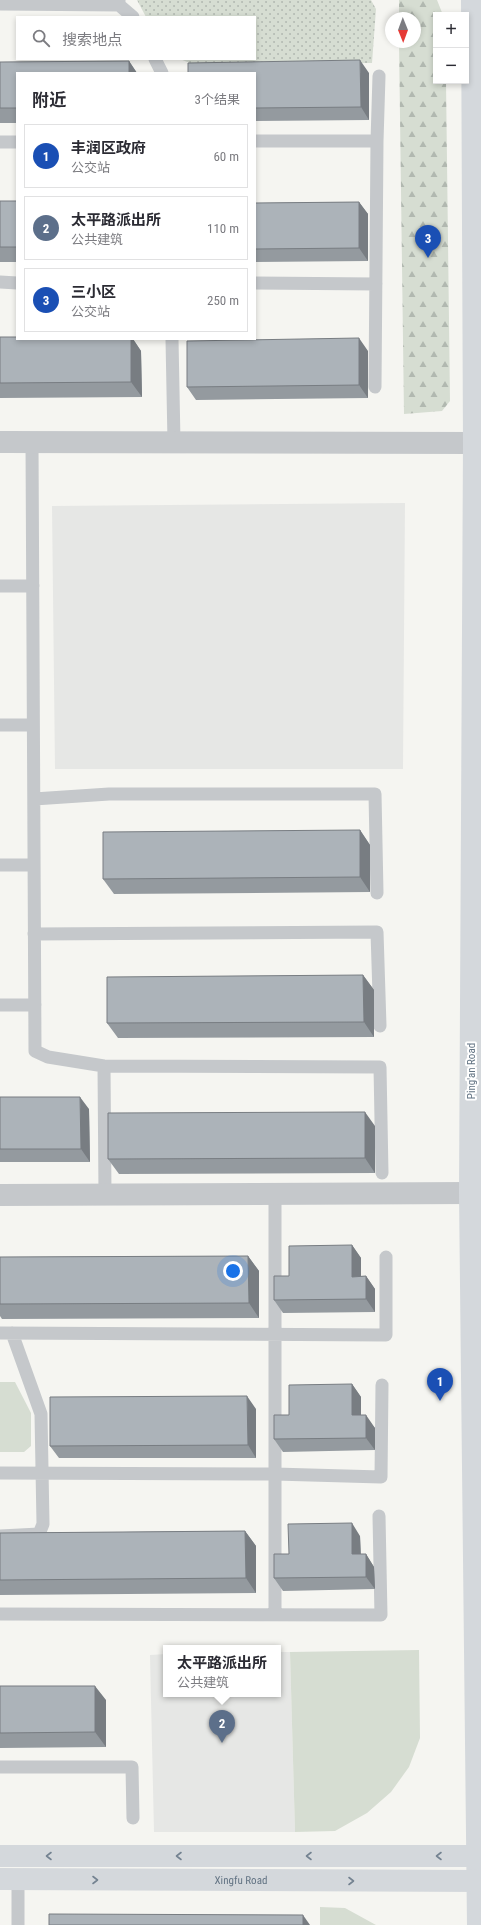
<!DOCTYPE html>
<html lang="zh">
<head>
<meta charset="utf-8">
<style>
	:root { --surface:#fff; --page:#f2f2f3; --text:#2b2b33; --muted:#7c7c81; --line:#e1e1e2; --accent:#7c3aed }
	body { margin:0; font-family:"Roboto Condensed","Noto Sans SC",sans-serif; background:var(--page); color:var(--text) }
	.controls { position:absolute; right:12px; top:12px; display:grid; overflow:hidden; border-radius:0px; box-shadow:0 2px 6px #0003 }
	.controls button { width:36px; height:36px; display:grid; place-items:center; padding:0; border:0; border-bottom:1px solid var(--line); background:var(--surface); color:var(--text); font:20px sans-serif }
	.compass { position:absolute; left:385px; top:12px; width:36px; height:36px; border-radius:50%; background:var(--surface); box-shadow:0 2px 6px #0003; rotate:179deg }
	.you { position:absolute; left:233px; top:1271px; width:14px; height:14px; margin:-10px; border:3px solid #fff; border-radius:50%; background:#1a73e8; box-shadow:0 0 0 6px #1a73e833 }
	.badge { display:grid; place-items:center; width:26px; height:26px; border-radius:50%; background:var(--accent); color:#fff; font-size:13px; font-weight:700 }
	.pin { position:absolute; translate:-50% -33px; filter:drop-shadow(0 1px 2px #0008) }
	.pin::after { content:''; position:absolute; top:21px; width:14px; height:12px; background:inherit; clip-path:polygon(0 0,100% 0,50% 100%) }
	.popup { position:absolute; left:163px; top:1645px; width:118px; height:52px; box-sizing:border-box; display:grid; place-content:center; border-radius:0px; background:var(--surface); filter:drop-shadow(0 1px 3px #0005); font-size:13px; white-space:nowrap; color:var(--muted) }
	.popup b { font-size:15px; color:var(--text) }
	.popup::after { content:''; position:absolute; left:50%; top:100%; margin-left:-8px; border:8px solid transparent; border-top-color:var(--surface) }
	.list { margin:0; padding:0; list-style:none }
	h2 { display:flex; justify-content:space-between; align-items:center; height:52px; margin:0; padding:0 16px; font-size:17px }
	h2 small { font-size:13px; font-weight:400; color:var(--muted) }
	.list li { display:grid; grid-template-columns:26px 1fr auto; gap:12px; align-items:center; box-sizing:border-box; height:64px; margin:0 8px 8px; padding:0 8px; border:1px solid var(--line); border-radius:0px }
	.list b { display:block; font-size:15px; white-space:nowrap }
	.list p { margin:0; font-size:13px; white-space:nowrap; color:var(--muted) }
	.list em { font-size:13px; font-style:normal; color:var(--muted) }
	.icon { flex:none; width:22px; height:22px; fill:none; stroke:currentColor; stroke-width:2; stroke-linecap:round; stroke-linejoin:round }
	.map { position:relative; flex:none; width:481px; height:1925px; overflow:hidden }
	.search { position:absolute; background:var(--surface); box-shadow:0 2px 6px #0003; left:16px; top:16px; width:240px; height:44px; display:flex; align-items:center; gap:10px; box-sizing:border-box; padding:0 14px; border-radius:0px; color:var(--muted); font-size:15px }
	.panel { position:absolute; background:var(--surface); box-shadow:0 2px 6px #0003; left:16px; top:72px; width:240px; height:268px; border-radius:0px }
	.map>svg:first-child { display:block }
</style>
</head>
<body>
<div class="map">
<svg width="481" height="1925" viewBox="0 0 481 1925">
	<defs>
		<pattern id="forest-firs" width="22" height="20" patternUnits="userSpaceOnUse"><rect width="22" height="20" fill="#d6ddd2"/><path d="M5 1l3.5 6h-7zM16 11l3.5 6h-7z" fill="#b1b8b0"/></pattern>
		<pattern id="garden-dots" width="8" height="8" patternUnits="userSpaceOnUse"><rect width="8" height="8" fill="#d6ddd2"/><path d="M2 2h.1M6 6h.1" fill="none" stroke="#b1b8b0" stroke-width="1.8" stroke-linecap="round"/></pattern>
	</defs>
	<rect width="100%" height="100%" fill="#f5f5f1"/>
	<path fill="#e6e7e5" d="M 405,503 L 403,769 L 55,769 L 52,506 Z
		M 278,1652 L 290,1652 L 295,1832 L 154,1832 L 150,1655 L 166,1654 L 166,1694 L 278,1694 Z"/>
	<path fill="#d6ddd2" d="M 0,1382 L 15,1382 L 31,1413 L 31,1446 L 24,1452 L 0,1452 Z
		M 419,1650 L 420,1738 L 409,1767 L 391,1792 L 367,1813 L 335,1831 L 295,1832 L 290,1652 Z
		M 320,1907 L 345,1908 L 376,1925 L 320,1925 Z"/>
	<path fill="url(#forest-firs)" d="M 399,0 L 437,0 L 443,15 L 436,15 L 436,81 L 446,81 L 450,401 L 442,411 L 404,414 L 399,42 L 415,42 L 415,18 L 399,18 Z"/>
	<path fill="url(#garden-dots)" d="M 137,0 L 371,0 L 376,9 L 372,63 L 192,64 L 180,59 L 255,59 L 255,17 L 146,17 Z"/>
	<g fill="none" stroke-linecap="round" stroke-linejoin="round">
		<path stroke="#c5c8cb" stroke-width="13" d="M 119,0 L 119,5 L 133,17
			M 0,4 L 119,5
			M 155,59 L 162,73
			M 255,141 L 377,141
			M 0,142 L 17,142
			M 0,282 L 17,283
			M 255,283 L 376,284
			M 172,339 L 174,442
			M 375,387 L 377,141 L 379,76
			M 32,442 L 35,1051 L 48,1057 L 104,1066 L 380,1067 L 382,1173
			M 0,586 L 33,586
			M 0,725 L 33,725
			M 34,799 L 109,794 L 375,794 L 377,893
			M 0,865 L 33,865
			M 34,934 L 377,932 L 380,1026
			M 0,1005 L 35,1005
			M 104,1066 L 105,1194
			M 0,1333 L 386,1335 L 386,1257
			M 0,1473 L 275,1474 L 381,1477 L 382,1385
			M 0,1536 L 39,1534 L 43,1524 L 41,1414 L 12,1333
			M 275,1613 L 275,1194
			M 0,1614 L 381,1615 L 379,1516
			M 0,1767 L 132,1767 L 133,1818
			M 18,1879 L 18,1925"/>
		<path stroke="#c5c8cb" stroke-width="22" d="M 0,442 L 474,443
			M 0,1195 L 470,1193"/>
		<g stroke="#d4d8dc" stroke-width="22">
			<path d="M 472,0 L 474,443 L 470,1193 L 478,1925"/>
			<path d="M 0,1856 L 481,1856"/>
			<path id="s1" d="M 0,1879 L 481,1881"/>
		</g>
	</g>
	<path fill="#949a9f" d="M 129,61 L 137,73 L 17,73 L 17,123 L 0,123 L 0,62 Z
		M 255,73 L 369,73 L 369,120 L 255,121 Z
		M 0,201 L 17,201 L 17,262 L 0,262 Z
		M 359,202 L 368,214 L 368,261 L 255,262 L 255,203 Z
		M 0,337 L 17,339 L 133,339 L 141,351 L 142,397 L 0,398 Z
		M 368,351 L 368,398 L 196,400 L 187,387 Z
		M 360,830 L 370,845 L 370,892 L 114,894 L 103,879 Z
		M 363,975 L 374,990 L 374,1037 L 118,1038 L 107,1023 Z
		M 0,1097 L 89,1109 L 90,1162 L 0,1162 Z
		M 375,1126 L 375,1173 L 119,1174 L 108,1159 Z
		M 352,1245 L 361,1258 L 361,1276 L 366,1276 L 375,1289 L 375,1312 L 283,1313 L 274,1300 L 289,1276 Z
		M 248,1256 L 259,1271 L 259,1318 L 2,1319 L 0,1316 L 0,1257 Z
		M 352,1384 L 361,1397 L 361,1415 L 375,1428 L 375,1450 L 283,1452 L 274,1439 L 289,1415 Z
		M 256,1409 L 256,1458 L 59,1458 L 50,1446 Z
		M 245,1531 L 256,1546 L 256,1593 L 0,1595 L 0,1533 Z
		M 360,1536 L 361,1554 L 366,1554 L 374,1567 L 375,1589 L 283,1591 L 274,1578 L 289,1554 Z
		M 0,1686 L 106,1700 L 106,1747 L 0,1748 Z"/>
	<path fill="#787d82" d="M 360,60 L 369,73 L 369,120 L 361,107 Z
		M 129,61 L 137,73 L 129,73 Z
		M 359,202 L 368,214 L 368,261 L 359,248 Z
		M 359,338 L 368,351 L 368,398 L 359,385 Z
		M 131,339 L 133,339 L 141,351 L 142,397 L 131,382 Z
		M 360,830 L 370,845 L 370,892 L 360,877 Z
		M 363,975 L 374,990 L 374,1037 L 364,1022 Z
		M 80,1097 L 89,1109 L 90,1162 L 81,1149 Z
		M 365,1112 L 375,1126 L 375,1173 L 365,1158 Z
		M 352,1245 L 361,1258 L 361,1289 L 352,1277 Z
		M 248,1256 L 259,1271 L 259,1318 L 249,1303 Z
		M 366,1276 L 375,1289 L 375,1312 L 366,1299 Z
		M 352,1384 L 361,1397 L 361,1428 L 352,1415 Z
		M 247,1396 L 256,1409 L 256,1458 L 248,1445 Z
		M 366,1415 L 375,1428 L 375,1450 L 366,1438 Z
		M 352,1523 L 360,1536 L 361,1567 L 352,1554 Z
		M 245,1531 L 256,1546 L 256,1593 L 246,1578 Z
		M 366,1554 L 374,1567 L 375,1589 L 366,1577 Z
		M 95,1686 L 106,1700 L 106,1747 L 95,1732 Z
		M 303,1915 L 310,1925 L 303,1925 Z"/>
	<path fill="#acb3b9" stroke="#787d82" d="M 360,60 L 361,107 L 255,108 L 255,73 L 188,73 L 188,63 Z
		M 129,61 L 129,73 L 17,73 L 17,108 L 0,108 L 0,62 Z
		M 0,201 L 17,201 L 17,247 L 0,247 Z
		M 359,202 L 359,248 L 255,249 L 255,203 Z
		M 0,337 L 17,337 L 17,339 L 131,339 L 131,382 L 0,383 Z
		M 359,338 L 359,385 L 187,387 L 187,341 Z
		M 360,830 L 360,877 L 103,879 L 103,832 Z
		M 363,975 L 364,1022 L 107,1023 L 107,977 Z
		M 0,1097 L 80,1097 L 81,1149 L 0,1149 Z
		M 365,1112 L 365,1158 L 108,1159 L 108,1113 Z
		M 352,1245 L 352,1277 L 366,1276 L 366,1299 L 274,1300 L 274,1276 L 289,1276 L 289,1246 Z
		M 248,1256 L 249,1303 L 0,1304 L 0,1257 Z
		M 352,1384 L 352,1415 L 366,1415 L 366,1438 L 274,1439 L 274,1415 L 289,1415 L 289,1385 Z
		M 247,1396 L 248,1445 L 50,1446 L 50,1397 Z
		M 352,1523 L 352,1554 L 366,1554 L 366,1577 L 274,1578 L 274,1554 L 289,1554 L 288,1524 Z
		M 245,1531 L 246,1578 L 0,1580 L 0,1533 Z
		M 0,1686 L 95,1686 L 95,1732 L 0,1733 Z
		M 49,1914 L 303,1915 L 303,1925 L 49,1925 Z"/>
	<defs><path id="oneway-chevron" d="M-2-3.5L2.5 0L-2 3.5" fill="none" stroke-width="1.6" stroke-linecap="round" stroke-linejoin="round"/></defs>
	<g stroke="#748391">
		<use href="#oneway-chevron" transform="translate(49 1856) rotate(180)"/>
		<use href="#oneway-chevron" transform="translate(179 1856) rotate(180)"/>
		<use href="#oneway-chevron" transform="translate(309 1856) rotate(180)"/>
		<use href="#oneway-chevron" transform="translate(439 1856) rotate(180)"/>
		<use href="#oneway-chevron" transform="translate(95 1880)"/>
		<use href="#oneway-chevron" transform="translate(351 1881)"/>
	</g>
	<g text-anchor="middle" stroke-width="4" stroke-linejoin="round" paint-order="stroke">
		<g font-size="11" fill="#637484" stroke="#fff">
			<text transform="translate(471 1071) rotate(-90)" y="4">Ping'an Road</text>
			<text dy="4" stroke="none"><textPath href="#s1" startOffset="241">Xingfu Road</textPath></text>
		</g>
	</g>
</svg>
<div class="controls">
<button>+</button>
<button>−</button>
</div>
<svg class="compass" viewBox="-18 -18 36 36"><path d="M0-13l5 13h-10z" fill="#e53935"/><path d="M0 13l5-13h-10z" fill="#7c7c81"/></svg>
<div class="you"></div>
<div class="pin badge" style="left:440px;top:1401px;background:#1a4fb4">1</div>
<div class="pin badge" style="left:222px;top:1743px;background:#5c6f8a">2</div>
<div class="popup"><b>太平路派出所</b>公共建筑</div>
<div class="pin badge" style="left:428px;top:258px;background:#1a4fb4">3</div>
<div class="search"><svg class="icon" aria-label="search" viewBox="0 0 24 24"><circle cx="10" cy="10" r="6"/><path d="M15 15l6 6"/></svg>搜索地点</div>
<section class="panel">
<h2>附近<small>3个结果</small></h2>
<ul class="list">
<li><span class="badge" style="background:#1a4fb4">1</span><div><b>丰润区政府</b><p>公交站</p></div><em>60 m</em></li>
<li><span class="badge" style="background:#5c6f8a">2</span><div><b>太平路派出所</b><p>公共建筑</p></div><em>110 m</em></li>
<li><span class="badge" style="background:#1a4fb4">3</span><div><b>三小区</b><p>公交站</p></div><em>250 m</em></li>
</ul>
</section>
</div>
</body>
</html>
